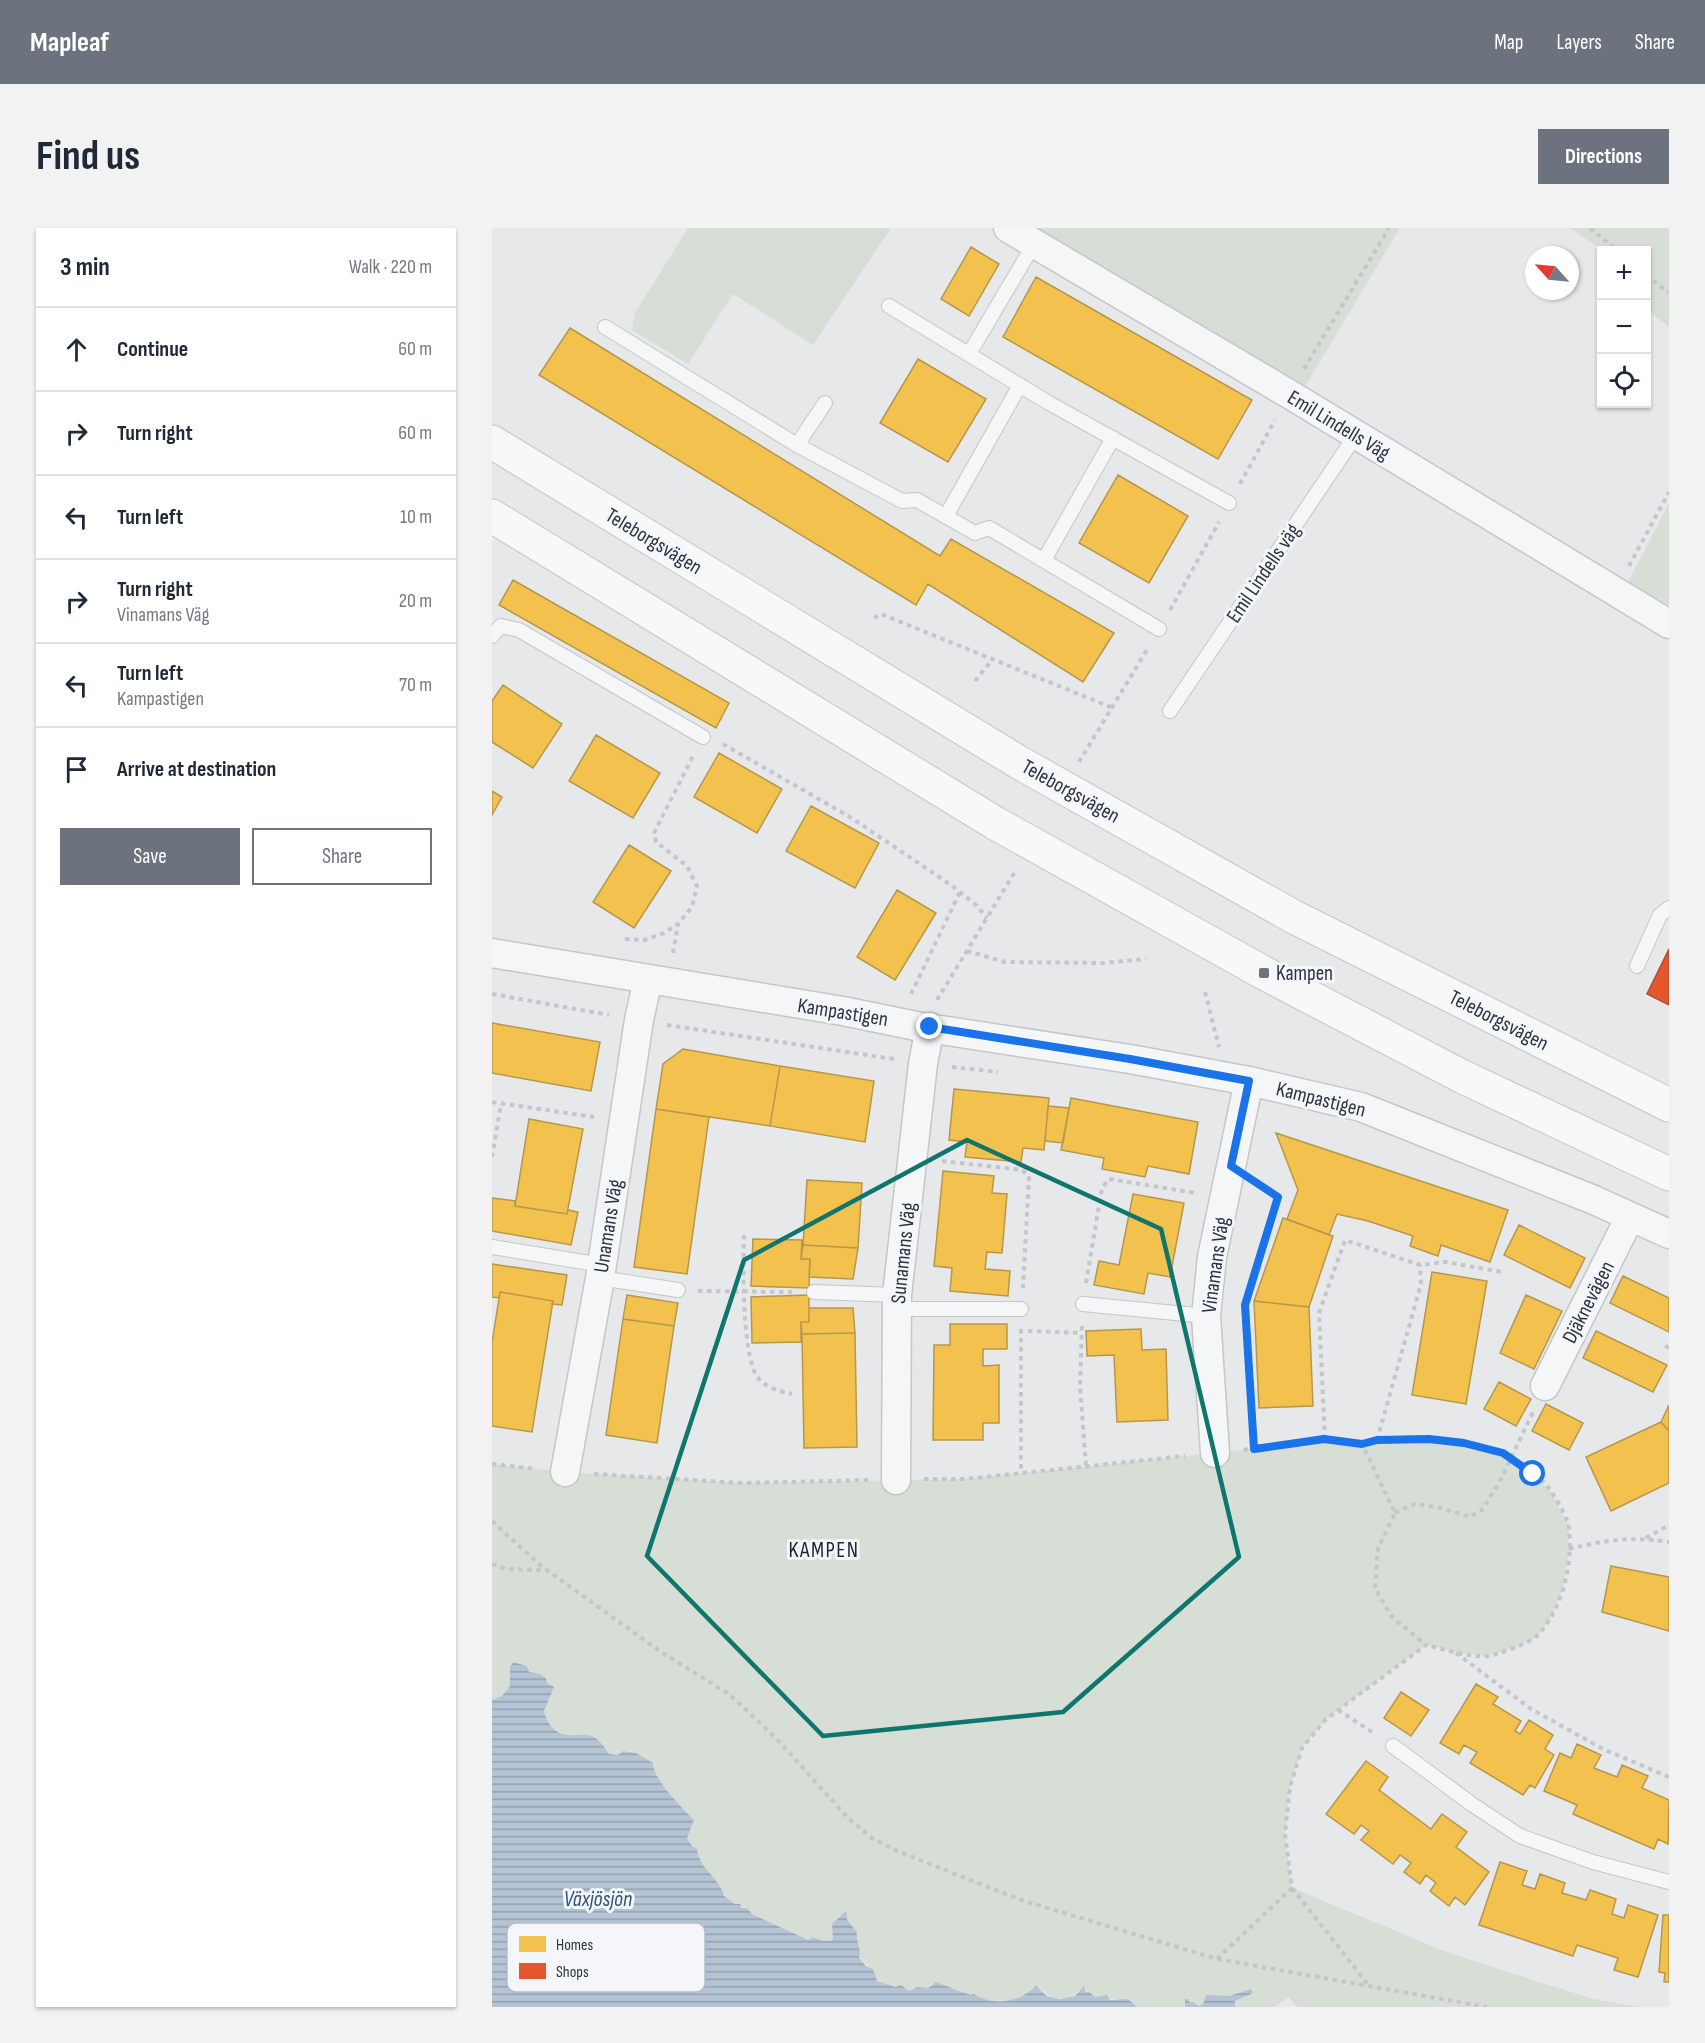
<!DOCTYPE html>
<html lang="en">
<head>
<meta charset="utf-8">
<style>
	:root { --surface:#fff; --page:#f2f2f3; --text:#1f2937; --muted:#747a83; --line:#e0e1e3; --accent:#6c737f }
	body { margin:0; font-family:"Sofia Sans Condensed",sans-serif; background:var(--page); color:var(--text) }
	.controls { position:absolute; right:18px; top:18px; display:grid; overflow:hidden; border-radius:0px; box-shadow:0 2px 4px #0004 }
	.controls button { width:54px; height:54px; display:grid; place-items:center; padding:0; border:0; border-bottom:2px solid var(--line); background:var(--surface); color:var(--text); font:30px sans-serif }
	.compass { position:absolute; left:1033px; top:18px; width:54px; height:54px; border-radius:50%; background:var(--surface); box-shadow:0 2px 4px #0004; rotate:297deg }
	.stop { position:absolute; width:18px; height:18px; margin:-14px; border:4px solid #1a73e8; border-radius:50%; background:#fff }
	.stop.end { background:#1a73e8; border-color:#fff; box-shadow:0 2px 6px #0008 }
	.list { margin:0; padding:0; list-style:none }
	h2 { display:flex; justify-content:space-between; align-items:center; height:78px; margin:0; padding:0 24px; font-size:26px }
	h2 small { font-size:20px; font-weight:400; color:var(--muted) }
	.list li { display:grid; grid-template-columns:39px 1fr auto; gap:18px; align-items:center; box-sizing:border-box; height:84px; padding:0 24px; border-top:2px solid var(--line) }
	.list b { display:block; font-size:22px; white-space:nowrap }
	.list p { margin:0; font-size:20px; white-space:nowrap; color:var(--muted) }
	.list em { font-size:20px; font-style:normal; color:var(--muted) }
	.actions { display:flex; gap:12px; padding:18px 24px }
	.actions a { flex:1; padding:14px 0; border:2px solid var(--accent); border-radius:0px; text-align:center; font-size:21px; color:var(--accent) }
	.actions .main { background:var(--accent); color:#fff }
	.icon { flex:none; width:33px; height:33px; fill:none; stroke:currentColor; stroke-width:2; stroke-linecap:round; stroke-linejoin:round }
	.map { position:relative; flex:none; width:1177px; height:1779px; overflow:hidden; border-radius:0px }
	header { display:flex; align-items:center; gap:36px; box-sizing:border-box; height:84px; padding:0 30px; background:var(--accent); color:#fff }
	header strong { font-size:28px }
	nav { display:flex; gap:33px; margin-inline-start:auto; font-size:21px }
	.intro { display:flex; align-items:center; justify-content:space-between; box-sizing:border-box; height:144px; padding:0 36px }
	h1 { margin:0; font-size:42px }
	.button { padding:15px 27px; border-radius:0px; background:var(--accent); color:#fff; font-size:21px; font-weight:700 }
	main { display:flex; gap:36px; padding:0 36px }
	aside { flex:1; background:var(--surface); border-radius:0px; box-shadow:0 2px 4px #0004 }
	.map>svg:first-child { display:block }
</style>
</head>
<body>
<header>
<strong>Mapleaf</strong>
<nav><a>Map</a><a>Layers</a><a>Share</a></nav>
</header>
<div class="intro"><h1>Find us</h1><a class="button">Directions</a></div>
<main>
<aside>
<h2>3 min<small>Walk · 220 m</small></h2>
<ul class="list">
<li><svg class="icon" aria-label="ahead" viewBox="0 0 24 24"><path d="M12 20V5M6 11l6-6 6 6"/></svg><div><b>Continue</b></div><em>60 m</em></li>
<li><svg class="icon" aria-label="right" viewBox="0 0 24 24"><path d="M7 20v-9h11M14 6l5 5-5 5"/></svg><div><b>Turn right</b></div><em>60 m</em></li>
<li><svg class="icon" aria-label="left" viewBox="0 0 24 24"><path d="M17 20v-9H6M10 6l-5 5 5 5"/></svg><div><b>Turn left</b></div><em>10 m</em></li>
<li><svg class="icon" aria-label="right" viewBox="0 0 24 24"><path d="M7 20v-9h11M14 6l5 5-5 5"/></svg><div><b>Turn right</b><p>Vinamans Väg</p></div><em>20 m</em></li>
<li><svg class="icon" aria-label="left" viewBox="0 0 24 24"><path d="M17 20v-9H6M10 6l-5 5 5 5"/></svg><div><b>Turn left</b><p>Kampastigen</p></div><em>70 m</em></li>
<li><svg class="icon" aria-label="arrive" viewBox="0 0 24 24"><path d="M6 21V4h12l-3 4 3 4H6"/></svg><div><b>Arrive at destination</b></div></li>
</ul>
<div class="actions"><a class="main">Save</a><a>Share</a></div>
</aside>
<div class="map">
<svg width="1177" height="1779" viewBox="0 0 1177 1779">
	<defs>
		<pattern id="water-rules" width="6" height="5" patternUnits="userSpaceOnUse" patternTransform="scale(1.5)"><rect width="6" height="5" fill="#b4c4d5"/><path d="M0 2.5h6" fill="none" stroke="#93a0af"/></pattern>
	</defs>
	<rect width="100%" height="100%" fill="#e6e8ea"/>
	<path fill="#d6ded6" d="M 196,0 L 399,0 L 321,117 L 241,66 L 196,136 L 140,102 L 143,85 Z
		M 531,0 L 908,0 L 809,165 Z
		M 1078,0 L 1177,0 L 1177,99 L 1155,82 L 1154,22 L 1110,22 L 1109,49 L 1108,21 Z
		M 1177,275 L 1177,377 L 1136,354 Z
		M 833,1211 L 870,1216 L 906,1211 L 937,1211 L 972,1214 L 1011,1225 L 1041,1246 L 1059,1264 L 1077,1298 L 1077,1321 L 1072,1357 L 1060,1388 L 1045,1409 L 1024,1419 L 995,1428 L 964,1424 L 934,1417 L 834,1491 L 810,1520 L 798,1559 L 793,1606 L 800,1660 L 957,1725 L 1101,1771 L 1148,1779 L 805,1779 L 797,1769 L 782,1779 L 743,1779 L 743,1773 L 751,1768 L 757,1767 L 761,1762 L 760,1761 L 737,1768 L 716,1768 L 711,1776 L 707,1778 L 698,1775 L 694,1771 L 693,1779 L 645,1779 C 635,1767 622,1775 612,1767 L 603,1769 L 597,1764 L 593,1764 L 590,1760 C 577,1775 562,1772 548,1761 C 533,1762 521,1776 505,1776 C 486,1775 456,1754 439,1756 L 437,1760 L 425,1759 L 417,1763 L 407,1758 L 404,1759 L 385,1753 L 378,1739 L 367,1730 C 367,1721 363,1712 365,1704 L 355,1692 L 355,1686 L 340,1696 L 341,1712 L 327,1712 L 321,1709 L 316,1712 L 260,1686 L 255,1680 L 243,1676 L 232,1668 L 228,1658 L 211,1638 L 195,1610 L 202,1592 C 190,1581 160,1550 161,1535 L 143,1525 L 134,1523 L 126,1527 L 117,1526 L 98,1507 C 76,1508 57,1507 52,1483 L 61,1462 L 55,1455 L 55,1451 L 44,1445 L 39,1445 C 30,1436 36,1436 20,1434 L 18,1444 L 18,1458 L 10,1468 L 0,1472 L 0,1236 L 73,1244 L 250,1255 L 473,1251 L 762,1221 Z"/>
	<path fill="url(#water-rules)" d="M 21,1434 L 35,1438 L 37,1444 L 48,1446 L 54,1450 L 55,1455 L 62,1459 L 52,1483 C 55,1496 63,1506 77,1507 C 84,1508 91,1506 97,1507 C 107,1510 112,1519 117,1526 L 126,1527 L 131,1523 L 144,1525 L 161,1535 C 160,1550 191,1581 202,1592 L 195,1610 L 200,1618 L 205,1621 C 207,1641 228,1650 232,1668 L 243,1676 L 248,1676 L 250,1680 L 255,1680 L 260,1686 L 316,1712 L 321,1709 C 327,1712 334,1714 341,1712 L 340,1696 L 353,1684 L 355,1685 L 355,1692 L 365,1704 C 363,1713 370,1720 367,1730 L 374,1738 L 381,1741 L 385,1753 L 404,1759 L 409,1757 L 417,1763 L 425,1759 L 436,1760 L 444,1754 L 478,1767 L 482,1766 C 501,1779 528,1774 544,1758 L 555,1768 L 568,1771 L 583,1768 L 592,1758 L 593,1764 L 597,1764 L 603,1769 L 615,1767 L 618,1772 L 636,1771 L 645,1779 L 0,1779 L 0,1472 L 10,1468 L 18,1458 L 18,1439 Z
		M 759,1761 L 761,1764 L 759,1766 L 743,1773 L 743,1779 L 693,1779 L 693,1771 L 696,1771 L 698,1775 L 701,1774 L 707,1778 L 711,1776 L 714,1767 L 737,1768 Z"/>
	<path fill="#f2c14e" stroke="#b6974b" stroke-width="1.5" d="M 479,19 L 507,36 L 477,88 L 449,71 Z
		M 544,49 L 760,172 L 726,231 L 511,109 Z
		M 78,100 L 448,328 L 459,311 L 622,405 L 591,454 L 436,356 L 424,377 L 47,147 Z
		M 426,131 L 494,171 L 456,234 L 388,195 Z
		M 626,247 L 696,288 L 657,355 L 587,315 Z
		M 21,352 L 237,475 L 224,500 L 7,377 Z
		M 11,457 L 70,496 L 41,540 L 0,514 L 0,473 Z
		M 104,507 L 168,545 L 141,590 L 77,553 Z
		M 227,525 L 290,561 L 265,605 L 202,569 Z
		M 0,563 L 10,569 L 0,587 Z
		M 319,578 L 387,615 L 363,660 L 294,623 Z
		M 137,617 L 179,643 L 142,700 L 101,674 Z
		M 405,662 L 444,685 L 403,752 L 365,729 Z
		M 0,795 L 108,814 L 99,863 L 0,845 Z
		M 191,821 L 288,838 L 278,898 L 164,881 L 171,836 Z
		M 288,838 L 382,853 L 373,914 L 278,898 Z
		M 462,861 L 557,870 L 552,922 L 531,920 L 529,934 L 473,929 L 475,914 L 457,912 Z
		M 579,870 L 706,894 L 697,946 L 656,938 L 653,949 L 610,941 L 612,930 L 569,922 Z
		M 556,878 L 577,880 L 571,915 L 553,913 Z
		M 164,881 L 217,889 L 195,1046 L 142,1039 Z
		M 37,891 L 91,901 L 75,986 L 23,978 Z
		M 784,905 L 1016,982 L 998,1034 L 949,1017 L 946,1028 L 918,1018 L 921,1008 L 876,993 L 845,986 L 837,1007 L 795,991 L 806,962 Z
		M 451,943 L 502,948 L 500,965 L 515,966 L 510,1025 L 495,1024 L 493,1041 L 518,1043 L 516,1068 L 458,1063 L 460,1040 L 442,1038 Z
		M 315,952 L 370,955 L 366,1020 L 311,1017 Z
		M 641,966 L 692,975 L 678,1049 L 656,1045 L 652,1066 L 602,1057 L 607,1033 L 627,1037 Z
		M 0,970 L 23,973 L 23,978 L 75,986 L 76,982 L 86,984 L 79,1017 L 0,1003 Z
		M 791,990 L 841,1008 L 817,1079 L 762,1073 Z
		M 1027,997 L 1093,1030 L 1078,1060 L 1012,1027 Z
		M 261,1011 L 310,1012 L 309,1031 L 318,1031 L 317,1060 L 259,1058 Z
		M 311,1017 L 366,1020 L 361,1051 L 317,1049 L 318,1031 L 309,1031 Z
		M 0,1036 L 75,1047 L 70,1077 L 60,1076 L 61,1073 L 8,1064 L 7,1070 L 0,1069 Z
		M 940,1044 L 995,1053 L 974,1176 L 920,1167 Z
		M 1131,1048 L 1177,1070 L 1177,1104 L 1118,1075 Z
		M 8,1064 L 61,1073 L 40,1204 L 0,1198 L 0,1115 Z
		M 135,1067 L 186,1075 L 182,1098 L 131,1091 Z
		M 317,1067 L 317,1094 L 309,1094 L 309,1114 L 260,1115 L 259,1069 Z
		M 1034,1067 L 1070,1083 L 1042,1141 L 1008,1125 Z
		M 762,1073 L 817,1079 L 821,1178 L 767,1180 Z
		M 317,1080 L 361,1080 L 363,1105 L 310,1106 L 309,1094 L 317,1094 Z
		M 131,1091 L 182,1098 L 165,1215 L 114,1207 Z
		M 458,1096 L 515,1096 L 515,1121 L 491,1121 L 491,1138 L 507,1137 L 507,1195 L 491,1195 L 491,1212 L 441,1212 L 442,1117 L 458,1117 Z
		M 649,1101 L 650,1122 L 674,1121 L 676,1192 L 625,1194 L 622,1127 L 595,1128 L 594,1103 Z
		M 1104,1103 L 1175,1137 L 1161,1164 L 1091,1130 Z
		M 363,1105 L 365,1219 L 312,1220 L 310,1106 Z
		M 1007,1154 L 1039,1171 L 1024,1198 L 992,1181 Z
		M 1054,1176 L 1091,1195 L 1077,1222 L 1040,1203 Z
		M 1177,1177 L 1177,1203 L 1169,1194 Z
		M 1169,1194 L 1177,1203 L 1177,1255 L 1119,1283 L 1094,1229 Z
		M 1119,1338 L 1177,1349 L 1177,1403 L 1110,1384 Z
		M 984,1456 L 1006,1469 L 1001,1476 L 1029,1493 L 1023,1503 L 1028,1506 L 1037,1492 L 1061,1507 L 1053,1521 L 1062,1527 L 1043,1560 L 1038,1557 L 1031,1567 L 978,1535 L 985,1524 L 972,1517 L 967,1526 L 948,1515 Z
		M 909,1464 L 937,1482 L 919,1508 L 892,1490 Z
		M 1085,1516 L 1109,1527 L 1102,1540 L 1125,1549 L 1130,1537 L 1156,1548 L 1150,1560 L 1177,1572 L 1176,1616 L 1166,1611 L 1162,1621 L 1081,1586 L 1085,1577 L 1052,1563 L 1068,1525 L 1079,1530 Z
		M 874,1533 L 896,1549 L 887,1562 L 939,1601 L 950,1586 L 975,1604 L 964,1619 L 997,1644 L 973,1677 L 963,1669 L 957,1678 L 938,1663 L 944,1655 L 934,1647 L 928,1656 L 912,1644 L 919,1635 L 908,1627 L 901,1636 L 869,1612 L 877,1603 L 869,1597 L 862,1606 L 834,1586 Z
		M 1008,1634 L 1035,1643 L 1030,1657 L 1043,1661 L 1048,1646 L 1073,1655 L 1070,1665 L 1094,1672 L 1098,1662 L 1124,1671 L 1120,1686 L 1132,1690 L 1136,1677 L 1166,1687 L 1146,1749 L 1122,1742 L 1126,1730 L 1085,1717 L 1081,1728 L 987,1697 Z
		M 1171,1687 L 1177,1687 L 1177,1754 L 1172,1754 L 1173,1745 L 1167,1744 Z"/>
	<path fill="#e4572e" stroke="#ac4c35" stroke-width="1.5" d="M 1177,721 L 1177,777 L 1155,766 Z"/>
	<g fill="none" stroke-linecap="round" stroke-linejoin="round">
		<defs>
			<path id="lane" d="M 397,78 L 557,175 L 737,275
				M 113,99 L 305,217 L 410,273 L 425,272 L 483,305 L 497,300 L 667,401
				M 477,126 L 542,16
				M 305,217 L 333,175
				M 454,288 L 528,157
				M 552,332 L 621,210
				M 0,408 L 9,398 L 27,402 L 211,509
				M 678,483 L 864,207
				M 1145,738 L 1168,687 L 1177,680
				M 0,1019 L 110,1037
				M 108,1050 L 186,1062
				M 322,1064 L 405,1067
				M 591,1076 L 714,1088
				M 405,1081 L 529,1081
				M 901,1518 L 981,1577 L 1028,1608 L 1101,1634 L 1177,1654"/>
			<path id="street" d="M 516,0 L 797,166 L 1177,396
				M 0,725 L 351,783 L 429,799 L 638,831 L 757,853 L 869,879 L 1102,972 L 1177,1006
				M 1053,1158 L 1138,989
				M 723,1225 L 714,1088 L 720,1029 L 757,853
				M 73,1244 L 108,1050 L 147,792 L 156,751
				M 404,1252 L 405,1067 L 431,836 L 438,799"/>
			<path id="secondary" d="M 0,214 L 528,535 L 802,689 L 1177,877
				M 0,288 L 503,595 L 772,745 L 969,848 L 1177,946"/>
		</defs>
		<use href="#lane" stroke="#c4c6c8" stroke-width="16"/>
		<use href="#street" stroke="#c4c6c8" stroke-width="31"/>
		<use href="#secondary" stroke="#c4c6c8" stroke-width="35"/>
		<path stroke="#c5c6ca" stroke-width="4" stroke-dasharray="4.5 4.5" stroke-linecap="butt" d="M 1098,0 L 1125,22
			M 1154,47 L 1177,65
			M 812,141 L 897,0
			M 748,256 L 783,192
			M 1137,338 L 1177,264
			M 678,382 L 727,294
			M 382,390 L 389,386 L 621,480
			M 483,453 L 501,431
			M 231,516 L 358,589 L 459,657 L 484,677 L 495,690
			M 587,534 L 656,420
			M 133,711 L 152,712 L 172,705 L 186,696 L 200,679 L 205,658 L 195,638 L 164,614 L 162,605 L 201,528
			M 475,723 L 513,734 L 610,735 L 654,731
			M 181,725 L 186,697
			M 713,764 L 727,819
			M 0,766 L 117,787
			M 419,766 L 468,664
			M 445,772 L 524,642
			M 175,797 L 402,831
			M 460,839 L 506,844
			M 0,874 L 102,889
			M 0,929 L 9,876
			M 450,933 L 530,942 L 537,948 L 531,1060
			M 252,1007 C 251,1038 250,1121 264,1147 C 271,1159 287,1163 300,1166
			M 594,1055 L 610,960 L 617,951 L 704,965
			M 206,1063 L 300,1064
			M 590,1098 L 588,1158 L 594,1238
			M 529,1101 L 529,1244
			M 536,1103 L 590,1105
			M 1173,1118 L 1177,1120
			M 833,1211 L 827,1085 L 853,1012 L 928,1037 L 954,1034 L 1010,1044
			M 885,1212 L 929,1056 L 928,1037
			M 870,1216 C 929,1201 1020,1211 1059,1263 C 1065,1272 1076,1290 1077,1300 C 1081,1335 1071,1380 1046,1407 C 1038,1415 1008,1426 996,1428 C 978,1430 951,1421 934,1417
			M 762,1221 L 753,1077 L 786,969 L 766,956
			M 0,1236 L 44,1241
			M 102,1246 L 250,1255 L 376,1252
			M 432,1251 L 473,1251 L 693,1228
			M 903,1285 L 922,1276 L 945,1279 L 978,1289 L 990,1282 L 1007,1255 L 1041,1184
			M 0,1293 L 48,1337 L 169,1424 L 237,1466 L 284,1510 L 356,1590 L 380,1610 L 405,1623 L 529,1672 L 725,1731 L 995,1779
			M 1154,1310 L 1177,1297
			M 1077,1321 C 1114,1312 1138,1308 1177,1314
			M 0,1336 L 14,1341 L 54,1342
			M 964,1425 L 1039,1481 L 1111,1521 L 1177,1549
			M 846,1482 L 883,1506
			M 800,1660 L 878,1759
			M 725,1731 L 800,1660 L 793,1606 L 798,1559 L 810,1520 L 834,1491 L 934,1417 L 901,1390 L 883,1361 L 886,1320 L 903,1285 L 870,1216 L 833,1211 L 751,1222"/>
		<use href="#lane" stroke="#f5f6f7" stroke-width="14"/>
		<use href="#street" stroke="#f5f6f7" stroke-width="28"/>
		<use href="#secondary" stroke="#f8f8f8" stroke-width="33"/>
	</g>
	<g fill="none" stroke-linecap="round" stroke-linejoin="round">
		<path stroke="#1a73e8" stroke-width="8" d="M 438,799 L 638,831 L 757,853 L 739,938 L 786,969 L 753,1077 L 762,1221 L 832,1211 L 870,1216 L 885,1212 L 937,1211 L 972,1215 L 1011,1225 L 1041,1246"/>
	</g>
	<path fill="none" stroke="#0f766e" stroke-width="4.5" stroke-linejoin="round" d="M 475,912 L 669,1001 L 747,1329 L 571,1484 L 331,1508 L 155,1328 L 252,1032 Z"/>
	<rect fill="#6c737f" stroke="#f4f6f9" stroke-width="2" x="766" y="739" width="12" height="12" rx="3"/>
	<g text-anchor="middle" stroke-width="6" stroke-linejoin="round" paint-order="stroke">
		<g font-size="21" fill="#2b3445" stroke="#f4f6f9">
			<text transform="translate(847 197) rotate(31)" y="7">Emil Lindells Väg</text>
			<text transform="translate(162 313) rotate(31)" y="7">Teleborgsvägen</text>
			<text transform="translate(771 345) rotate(-56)" y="7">Emil Lindells väg</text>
			<text transform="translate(579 563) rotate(29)" y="7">Teleborgsvägen</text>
			<text transform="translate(351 784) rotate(9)" y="7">Kampastigen</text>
			<text transform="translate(1007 792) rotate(27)" y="7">Teleborgsvägen</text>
			<text transform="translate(829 871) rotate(14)" y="7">Kampastigen</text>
			<text transform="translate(116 998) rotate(-81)" y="7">Unamans Väg</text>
			<text transform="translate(411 1025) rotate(-84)" y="7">Sunamans Väg</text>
			<text transform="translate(723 1037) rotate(-82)" y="7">Vinamans Väg</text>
			<text transform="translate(1096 1074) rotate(-63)" y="7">Djäknevägen</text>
		</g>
		<g font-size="21" fill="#2b3445" stroke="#f4f6f9" text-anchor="start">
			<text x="784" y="752">Kampen</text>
		</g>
		<g font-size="22" letter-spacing="1.5" fill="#1d2536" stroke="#f4f6f9">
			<text x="332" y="1329">KAMPEN</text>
		</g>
		<g font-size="22" font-style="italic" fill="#34527a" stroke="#f4f6f9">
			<text x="106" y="1678">Växjösjön</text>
		</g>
	</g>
	<rect x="15" y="1695" width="198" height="69" rx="9" fill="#f4f6f9" stroke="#b8bcc3" stroke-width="1.5"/>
	<rect x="27" y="1708" width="27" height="16" fill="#f2c14e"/>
	<rect x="27" y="1735" width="27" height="16" fill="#e4572e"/>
	<g font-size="16" fill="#2b3445">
		<text x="64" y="1722">Homes</text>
		<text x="64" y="1749">Shops</text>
	</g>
</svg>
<div class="controls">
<button>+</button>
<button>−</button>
<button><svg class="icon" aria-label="locate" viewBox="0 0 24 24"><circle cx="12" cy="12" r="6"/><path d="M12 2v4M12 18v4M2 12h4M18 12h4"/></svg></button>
</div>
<svg class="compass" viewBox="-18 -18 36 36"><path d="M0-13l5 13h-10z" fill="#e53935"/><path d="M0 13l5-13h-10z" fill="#747a83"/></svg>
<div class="stop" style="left:1041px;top:1246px"></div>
<div class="stop end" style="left:438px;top:799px"></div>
</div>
</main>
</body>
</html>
